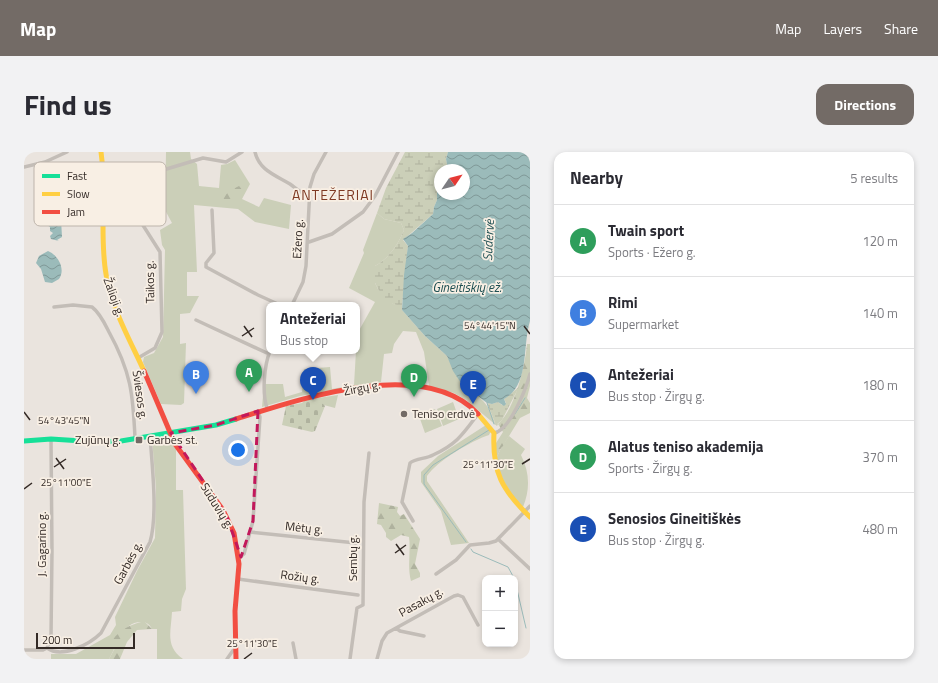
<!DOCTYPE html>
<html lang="en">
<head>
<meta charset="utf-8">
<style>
	:root { --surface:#fff; --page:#f2f2f3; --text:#2b2b33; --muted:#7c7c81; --line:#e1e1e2; --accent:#736b66 }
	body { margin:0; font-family:"Titillium Web",sans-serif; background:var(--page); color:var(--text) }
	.controls { position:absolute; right:12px; bottom:12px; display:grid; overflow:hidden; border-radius:8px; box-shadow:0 2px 6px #0003 }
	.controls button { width:36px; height:36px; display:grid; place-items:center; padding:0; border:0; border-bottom:1px solid var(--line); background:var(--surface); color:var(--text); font:20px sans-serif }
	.compass { position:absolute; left:410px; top:12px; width:36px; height:36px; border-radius:50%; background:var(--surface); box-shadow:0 2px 6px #0003; rotate:55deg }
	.scale { position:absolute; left:12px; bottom:10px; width:99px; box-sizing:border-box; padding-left:4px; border:2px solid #332a26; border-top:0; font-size:11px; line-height:14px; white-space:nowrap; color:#332a26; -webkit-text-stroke:3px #f8efe4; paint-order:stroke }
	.you { position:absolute; left:214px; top:298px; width:14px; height:14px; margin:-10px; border:3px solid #fff; border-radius:50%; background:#1a73e8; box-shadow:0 0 0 6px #1a73e833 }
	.badge { display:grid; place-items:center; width:26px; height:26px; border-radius:50%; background:var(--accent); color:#fff; font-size:13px; font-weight:700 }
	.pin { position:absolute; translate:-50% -33px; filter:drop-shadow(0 1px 2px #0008) }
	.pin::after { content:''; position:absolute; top:21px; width:14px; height:12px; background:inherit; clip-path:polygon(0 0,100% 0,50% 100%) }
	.popup { position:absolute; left:242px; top:150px; width:94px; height:52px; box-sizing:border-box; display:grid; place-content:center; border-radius:8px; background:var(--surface); filter:drop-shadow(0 1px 3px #0005); font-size:13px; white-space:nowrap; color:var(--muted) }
	.popup b { font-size:15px; color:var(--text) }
	.popup::after { content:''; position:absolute; left:50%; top:100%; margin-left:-8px; border:8px solid transparent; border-top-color:var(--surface) }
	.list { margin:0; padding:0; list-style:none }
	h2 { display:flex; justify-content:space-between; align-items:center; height:52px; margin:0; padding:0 16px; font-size:17px }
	h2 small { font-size:13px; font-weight:400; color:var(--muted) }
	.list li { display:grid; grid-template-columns:26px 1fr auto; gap:12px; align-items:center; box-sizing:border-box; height:72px; padding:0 16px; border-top:1px solid var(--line) }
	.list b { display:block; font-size:15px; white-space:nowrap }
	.list p { margin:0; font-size:13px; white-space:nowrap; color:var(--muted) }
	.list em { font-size:13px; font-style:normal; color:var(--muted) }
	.map { position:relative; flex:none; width:506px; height:507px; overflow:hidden; border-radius:12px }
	header { display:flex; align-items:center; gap:24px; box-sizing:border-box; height:56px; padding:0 20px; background:var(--accent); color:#fff }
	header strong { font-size:19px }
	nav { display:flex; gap:22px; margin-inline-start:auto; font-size:14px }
	.intro { display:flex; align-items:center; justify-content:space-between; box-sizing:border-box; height:96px; padding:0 24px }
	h1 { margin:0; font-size:28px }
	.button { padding:10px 18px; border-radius:12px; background:var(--accent); color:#fff; font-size:14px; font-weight:700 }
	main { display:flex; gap:24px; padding:0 24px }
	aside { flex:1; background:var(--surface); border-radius:12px; box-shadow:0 2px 6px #0003 }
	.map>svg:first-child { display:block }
</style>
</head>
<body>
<header>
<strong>Map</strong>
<nav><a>Map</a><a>Layers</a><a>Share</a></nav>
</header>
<div class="intro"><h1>Find us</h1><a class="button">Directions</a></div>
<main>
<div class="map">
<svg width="506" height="507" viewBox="0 0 506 507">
	<defs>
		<pattern id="forest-firs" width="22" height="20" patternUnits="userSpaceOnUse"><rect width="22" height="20" fill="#cbcfb8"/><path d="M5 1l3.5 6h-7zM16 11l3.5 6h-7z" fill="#afb29e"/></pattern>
		<pattern id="wetland-marsh" width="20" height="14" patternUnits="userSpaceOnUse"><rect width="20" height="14" fill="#cbcfb8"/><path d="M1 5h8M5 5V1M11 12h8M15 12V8" fill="none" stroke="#afb29e"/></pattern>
		<pattern id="cemetery-stones" width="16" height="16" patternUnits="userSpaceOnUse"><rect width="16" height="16" fill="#cbcfb8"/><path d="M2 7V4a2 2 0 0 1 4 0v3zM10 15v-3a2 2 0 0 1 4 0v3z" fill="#afb29e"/></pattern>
		<pattern id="water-waves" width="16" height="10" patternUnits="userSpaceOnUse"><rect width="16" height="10" fill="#9bbbba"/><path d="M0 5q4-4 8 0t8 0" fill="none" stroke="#7f9897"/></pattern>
	</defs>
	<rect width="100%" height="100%" fill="#eae4de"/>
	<path fill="#cbcfb8" d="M 142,0 L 166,0 L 167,7 L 173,12 L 175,34 L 195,36 L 197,13 L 203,12 L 211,8 L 226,32 L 218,47 L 235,55 L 240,46 L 267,53 L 265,77 L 231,70 L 214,57 L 170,53 L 173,120 L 163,120 L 163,144 L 175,144 L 166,161 L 156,162 L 156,192 L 162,191 L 160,251 L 157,253 L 137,252 L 119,210 L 120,205 L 130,201 L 139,185 L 141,98 L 138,93 L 136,78 L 148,71 L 141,58 Z
		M 353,61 L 360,67 L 377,71 L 380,78 C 374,93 365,106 351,114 L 351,131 L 354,137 L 369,152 L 378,153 L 378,158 L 401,184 L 423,204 L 440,237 C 457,242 466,255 471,271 L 474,272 L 473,274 L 442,248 L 430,241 L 405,234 L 400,200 L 392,180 L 379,179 L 370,192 L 368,201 L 360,202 L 357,230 L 276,244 L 238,255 L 240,232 L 259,232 L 261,245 L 278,240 L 280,217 L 306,215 L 308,237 L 330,233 L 333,182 L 351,150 L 325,136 L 340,101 L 339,98 Z
		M 314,243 L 311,256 L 281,248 Z
		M 429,250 L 435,267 L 419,274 L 413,257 Z
		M 411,257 L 418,274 L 401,281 L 395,264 Z
		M 462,273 L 467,279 L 465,283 C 447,289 413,309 403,324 L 403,329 L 445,391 L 427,393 L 417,359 L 397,330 L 397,320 L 414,304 Z
		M 141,284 L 152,297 L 152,338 L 159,338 L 162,437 L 158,447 L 157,459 L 148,460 C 147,480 141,494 159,507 L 133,507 L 133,477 L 128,477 C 126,473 123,470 118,470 C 98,469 93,494 85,507 L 27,507 L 27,502 L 52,502 L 86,483 L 92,473 L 91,465 L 113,419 L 131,386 L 132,336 L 128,286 Z
		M 485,284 L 501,297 L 497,303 C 506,321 506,338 499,355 C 485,342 476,325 472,307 L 477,296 Z"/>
	<path fill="url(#forest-firs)" d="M 215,34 L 220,39 C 216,47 211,52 202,50 L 199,46 L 205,39 Z
		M 503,192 L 506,192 L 506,234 L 503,246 L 506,251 L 506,261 L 496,266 L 479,294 L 477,296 L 472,307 L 472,291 L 479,280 L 474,272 C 491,257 501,214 503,192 Z
		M 355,351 L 374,355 L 373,360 L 376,364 L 380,362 L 396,387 L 391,412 L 396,421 L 396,425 L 387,429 C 383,414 387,400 385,385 L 377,383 L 367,389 L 362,385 L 362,381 L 357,373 L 353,372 Z
		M 117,470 L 121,470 L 128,477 L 113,478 L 103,490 L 96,507 L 85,507 L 91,496 L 89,487 C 97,478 105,473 117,470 Z"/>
	<path fill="url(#wetland-marsh)" d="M 381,0 L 424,0 L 422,7 L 424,18 L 416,18 L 416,33 L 413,35 L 413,48 L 410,55 L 409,62 L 379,88 L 384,94 L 378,153 C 375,153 371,153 369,152 C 358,146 344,126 351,114 C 365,106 374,93 380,78 L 377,71 L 360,67 L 353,61 L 362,36 Z
		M 495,235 L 478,268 L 472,273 L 463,251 L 468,252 L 474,250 L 478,253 L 482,251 L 480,247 Z"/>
	<path fill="url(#cemetery-stones)" d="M 281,248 L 299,252 L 301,254 L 291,279 L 288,280 L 258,273 L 262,254 L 278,251 Z"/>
	<path fill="url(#water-waves)" d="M 424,0 L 506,0 L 506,169 C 498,195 506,233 480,247 L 482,252 L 480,254 L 474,250 L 468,252 L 463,251 L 447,239 L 441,237 L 429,219 L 423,204 L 401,184 L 378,158 L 380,123 L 384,94 L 379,87 L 388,81 L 409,62 L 410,55 L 413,48 L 413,35 L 416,33 L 416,42 L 440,42 L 440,18 L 424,18 L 422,7 Z
		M 12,47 L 17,48 L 25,60 L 37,67 L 38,85 L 33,88 L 35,89 L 27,87 L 26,84 L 29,81 L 26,79 L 26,75 L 18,70 L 11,50 Z
		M 24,99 C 34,103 42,117 35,127 L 28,131 L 21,130 L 17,117 L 12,111 L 15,104 Z"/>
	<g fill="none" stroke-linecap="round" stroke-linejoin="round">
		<path stroke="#9bbbba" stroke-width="1" d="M 463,251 L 470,272
			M 491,262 L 501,246
			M 442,390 L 400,332 L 400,323 L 409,313 L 465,278
			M 447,397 L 449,400 L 484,415 L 490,426
			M 491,429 L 502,476"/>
		<path stroke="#c3bdb7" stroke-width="3.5" d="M 231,0 C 235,18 251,23 266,32 C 272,36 277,42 285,43
			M 0,15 L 21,10 L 43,0
			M 126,22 L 179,6 L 202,10 L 218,0
			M 81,46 L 98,51 L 108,56 L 136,100 L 138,180 L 131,196 L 114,206
			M 188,58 L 190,101 L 182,111 L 182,115 L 234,143 L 256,153
			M 285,90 L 308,82 L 339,60 L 351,44 L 374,0
			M 268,153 L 279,130 L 282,114 L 286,35 L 290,22 L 302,0
			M 30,155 L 49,153 L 68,155 C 76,161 81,172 85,180 C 107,220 109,242 111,286
			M 172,168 L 245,202
			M 243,256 C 238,241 240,214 246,199
			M 470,281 C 486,278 502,237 506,222
			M 389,369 L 378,350 L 386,311 C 392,306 402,307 409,303 C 433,292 439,282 454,262
			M 226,380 L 332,391
			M 474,387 L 506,417
			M 215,406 L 220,402 L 229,369 L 236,265 L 234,259
			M 412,422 L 432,408 L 446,393 L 465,391 L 472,389 L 506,354
			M 214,427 L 334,443
			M 372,476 L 376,479 L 400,484
			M 269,491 L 272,507
			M 23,496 C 38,507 66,492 77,481 L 126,390 C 134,363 128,313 126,284
			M 23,496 L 27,485 L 28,399 L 27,287
			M 0,498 L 19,498 L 23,496
			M 203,507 L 210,497
			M 326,507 L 333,456 L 339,453 L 340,350 L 345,301
			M 353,507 L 358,489 L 363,481 L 430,444 L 434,443 L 439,445 L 454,473"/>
		<path stroke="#16e098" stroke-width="5" d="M 0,289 L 27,287 L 74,290 L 97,289 L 192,273 L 212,267"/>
		<path stroke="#ffcf43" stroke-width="5" d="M 77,0 C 83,41 75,82 82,122 C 86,153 107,190 120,219
			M 454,262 L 470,281 C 468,320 478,338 506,365"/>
		<path stroke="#f24e42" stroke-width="5" d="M 120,219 L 151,292 L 199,358 L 210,381 L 215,412 L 211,459 L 212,507
			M 212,267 C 276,247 400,204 454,262"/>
	</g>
	<path fill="none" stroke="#c2185b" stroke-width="3" stroke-dasharray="8 5" stroke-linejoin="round" d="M 234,259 L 229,369 L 217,405 L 203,365 L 147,281 L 192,273 Z"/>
	<path fill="none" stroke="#332a26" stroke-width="1.5" d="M 220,174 L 228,185M 500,174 L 506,182M 218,184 L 230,176M 0,260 L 6,268M 32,306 L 40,317M 498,312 L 506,307M 30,315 L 42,307M 0,337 L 8,331M 372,392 L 380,403M 371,401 L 382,393M 220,507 L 228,501"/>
	<g fill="#736b66" stroke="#f8efe4" stroke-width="1.5">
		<circle cx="380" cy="262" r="4"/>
		<rect x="111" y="284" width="8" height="8" rx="2"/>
	</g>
	<g text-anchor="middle" stroke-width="3.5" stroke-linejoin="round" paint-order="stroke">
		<g font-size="12" fill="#332a26" stroke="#f8efe4">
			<text transform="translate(274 87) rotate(-87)" y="4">Ežero g.</text>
			<text transform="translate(126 130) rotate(-91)" y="4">Taikos g.</text>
			<text transform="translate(90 145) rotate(70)" y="4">Žalioji g.</text>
			<text transform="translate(338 236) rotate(-11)" y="4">Žirgų g.</text>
			<text transform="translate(116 243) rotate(82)" y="4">Šviesos g.</text>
			<text x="74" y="292">Zujūnų g.</text>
			<text transform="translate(193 354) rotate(58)" y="4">Sūduvių g.</text>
			<text transform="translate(280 376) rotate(6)" y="4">Mėtų g.</text>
			<text transform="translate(18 392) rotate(-90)" y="4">J. Gagarino g.</text>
			<text transform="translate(329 406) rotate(-90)" y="4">Sembų g.</text>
			<text transform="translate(104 411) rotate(-62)" y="4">Garbės g.</text>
			<text transform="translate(276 425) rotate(7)" y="4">Rožių g.</text>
			<text transform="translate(397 450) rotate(-29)" y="4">Pasakų g.</text>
		</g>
		<g font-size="12" fill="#332a26" stroke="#f8efe4" text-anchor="start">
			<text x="388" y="266">Teniso erdvė</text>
			<text x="123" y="292">Garbės st.</text>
		</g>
		<g font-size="13" font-style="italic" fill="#1e4f52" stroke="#f8efe4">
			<text transform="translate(464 88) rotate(-87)" y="5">Sudervė</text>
			<text x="443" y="140">Gineitiškių ež.</text>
		</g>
		<g font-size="14" letter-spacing="1" fill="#7e3923" stroke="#f8efe4">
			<text x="309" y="48">ANTEŽERIAI</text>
		</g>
	</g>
	<rect x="10" y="10" width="132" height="64" rx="6" fill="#f8efe4" stroke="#bdb4ab" stroke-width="1"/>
	<rect x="18" y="22" width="18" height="4" fill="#16e098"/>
	<rect x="18" y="40" width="18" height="4" fill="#ffcf43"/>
	<rect x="18" y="58" width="18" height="4" fill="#f24e42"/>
	<g font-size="11" fill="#332a26">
		<text x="43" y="28">Fast</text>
		<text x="43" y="46">Slow</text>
		<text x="43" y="64">Jam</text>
	</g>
	<g font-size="10" text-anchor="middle" fill="#332a26" stroke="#f8efe4" stroke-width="3.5" stroke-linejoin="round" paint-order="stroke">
		<text x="466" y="177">54°44'15"N</text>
		<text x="40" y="272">54°43'45"N</text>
		<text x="464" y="316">25°11'30"E</text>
		<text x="42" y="334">25°11'00"E</text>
		<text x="228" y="495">25°11'30"E</text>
	</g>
</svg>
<div class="controls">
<button>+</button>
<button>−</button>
</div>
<svg class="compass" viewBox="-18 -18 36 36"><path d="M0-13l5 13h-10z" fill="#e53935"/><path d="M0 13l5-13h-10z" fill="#7c7c81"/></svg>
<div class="scale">200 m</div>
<div class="you"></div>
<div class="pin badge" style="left:225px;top:240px;background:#2e9e5b">A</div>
<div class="pin badge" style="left:172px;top:242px;background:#3f7fe0">B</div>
<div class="pin badge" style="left:289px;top:248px;background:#1a4fb4">C</div>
<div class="popup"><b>Antežeriai</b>Bus stop</div>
<div class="pin badge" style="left:390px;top:245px;background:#2e9e5b">D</div>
<div class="pin badge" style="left:449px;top:252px;background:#1a4fb4">E</div>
</div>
<aside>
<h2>Nearby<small>5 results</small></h2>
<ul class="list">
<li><span class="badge" style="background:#2e9e5b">A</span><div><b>Twain sport</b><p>Sports · Ežero g.</p></div><em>120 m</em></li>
<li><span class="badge" style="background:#3f7fe0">B</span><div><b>Rimi</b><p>Supermarket</p></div><em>140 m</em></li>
<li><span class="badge" style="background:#1a4fb4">C</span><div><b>Antežeriai</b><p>Bus stop · Žirgų g.</p></div><em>180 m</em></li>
<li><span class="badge" style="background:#2e9e5b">D</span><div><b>Alatus teniso akademija</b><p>Sports · Žirgų g.</p></div><em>370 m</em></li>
<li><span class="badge" style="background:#1a4fb4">E</span><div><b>Senosios Gineitiškės</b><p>Bus stop · Žirgų g.</p></div><em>480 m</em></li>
</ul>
</aside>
</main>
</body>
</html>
